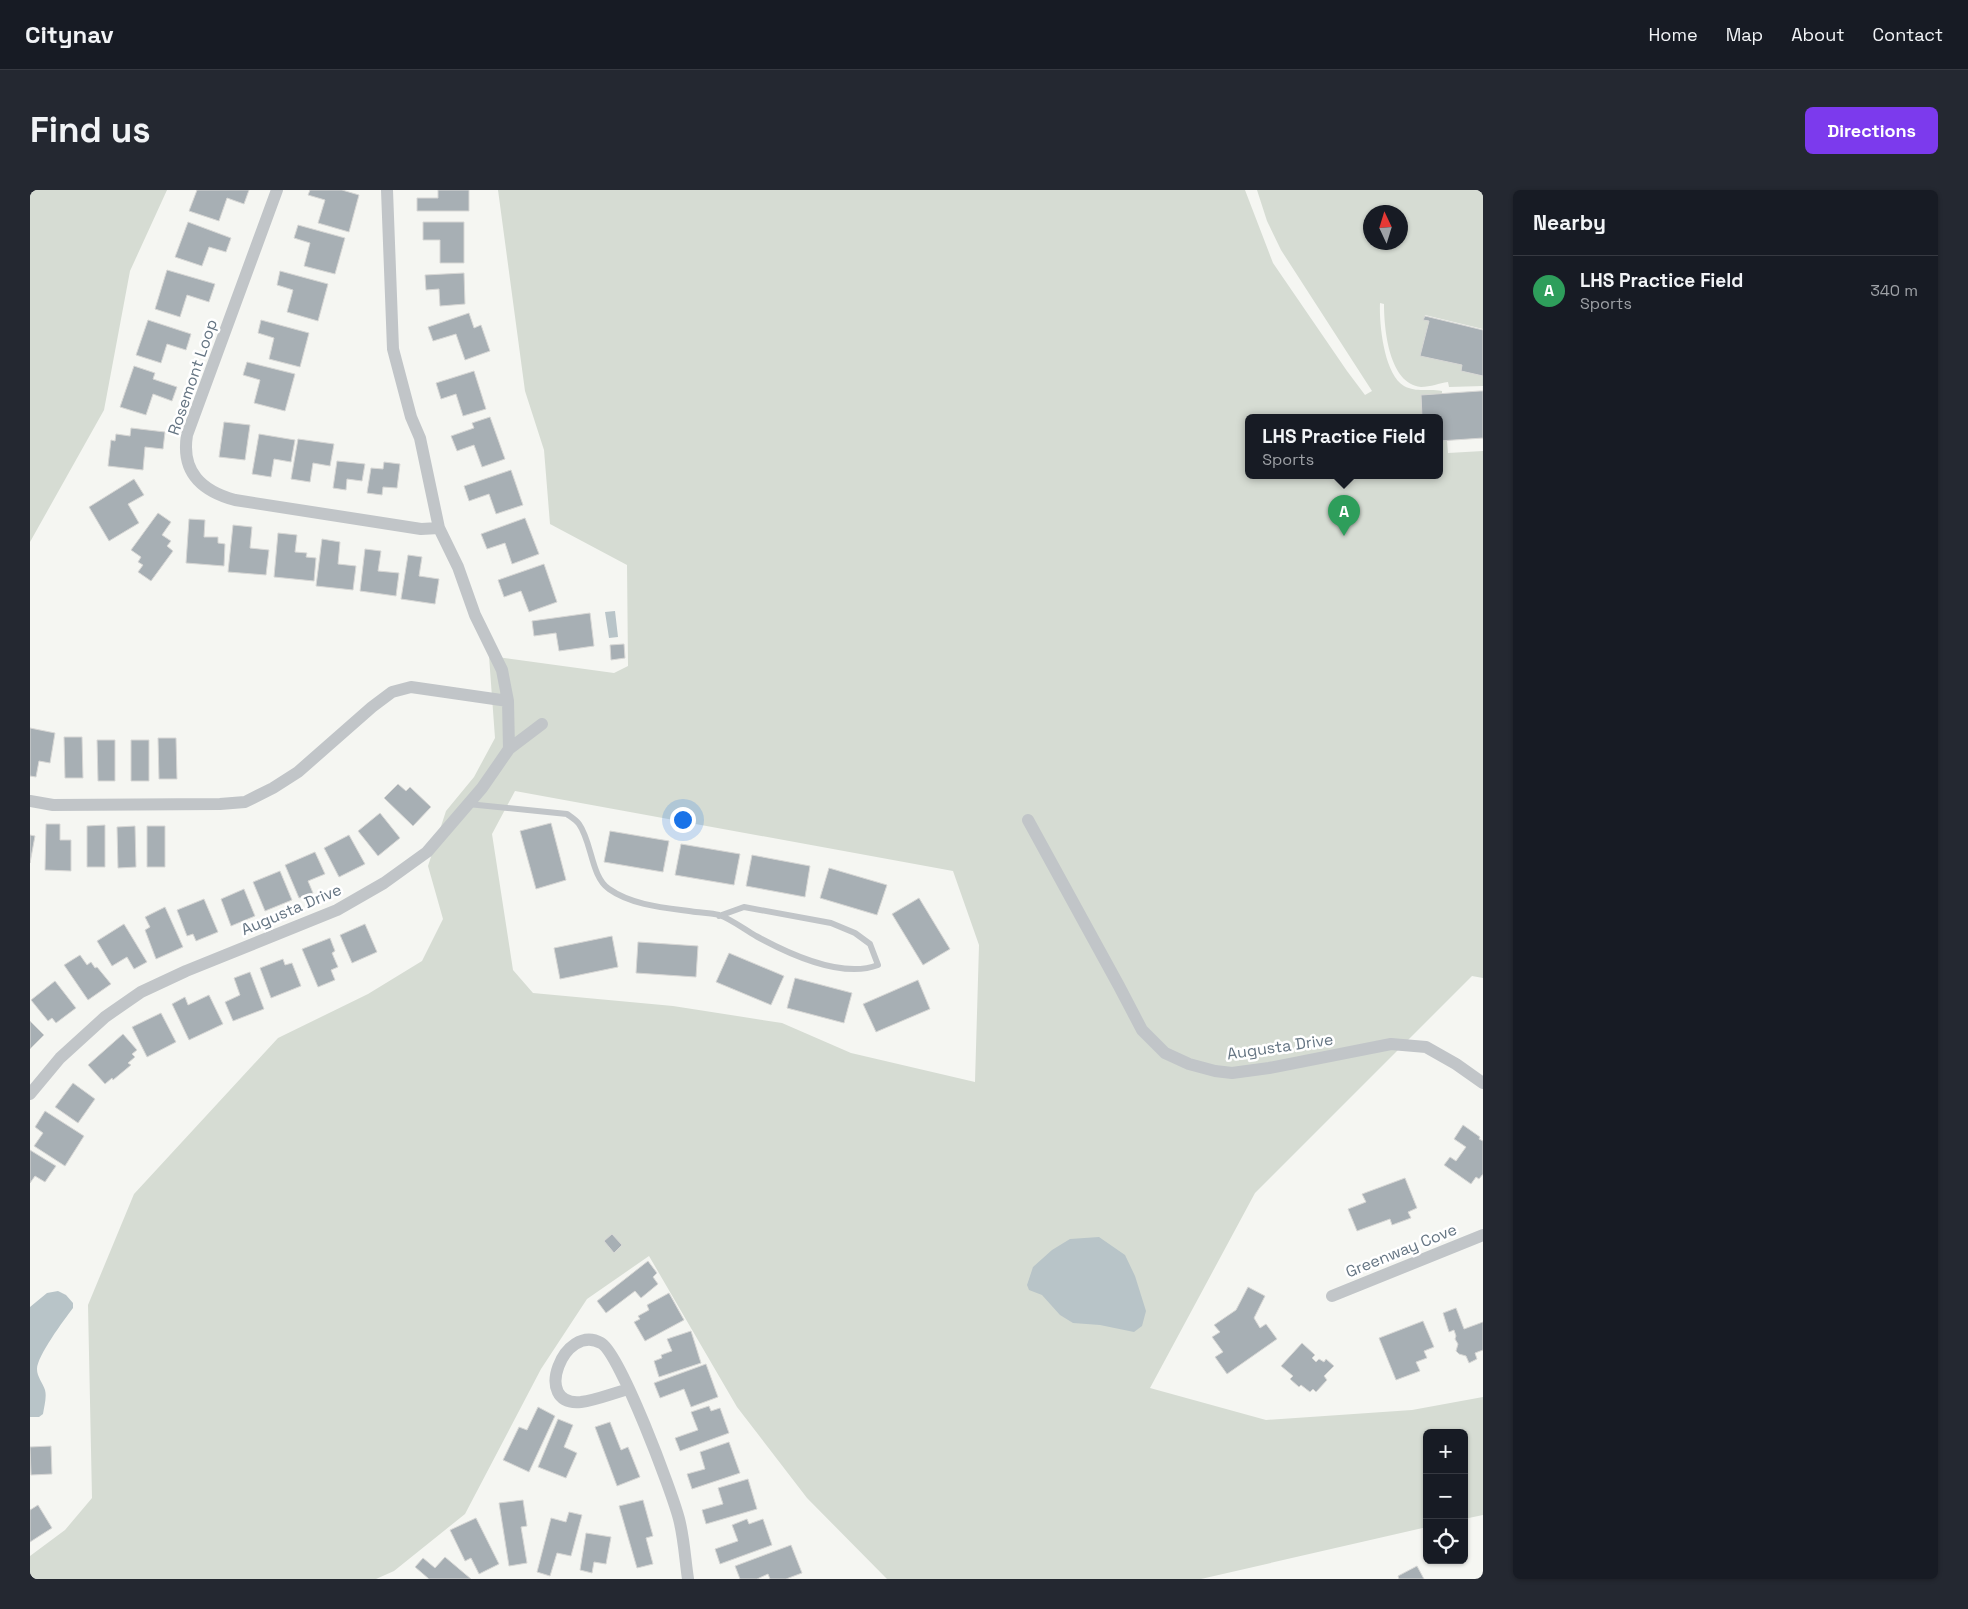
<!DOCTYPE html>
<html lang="en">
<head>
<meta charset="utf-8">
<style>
	:root { --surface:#171b24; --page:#242831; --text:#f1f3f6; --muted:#9ea1a6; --line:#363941; --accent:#7c3aed }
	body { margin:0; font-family:"Space Grotesk",sans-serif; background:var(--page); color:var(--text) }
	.controls { position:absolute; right:15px; bottom:15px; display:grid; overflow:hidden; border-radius:8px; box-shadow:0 1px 4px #0004 }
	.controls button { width:45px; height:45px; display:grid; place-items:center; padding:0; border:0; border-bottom:1px solid var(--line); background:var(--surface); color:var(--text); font:25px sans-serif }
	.compass { position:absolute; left:1333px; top:15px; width:45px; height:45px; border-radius:50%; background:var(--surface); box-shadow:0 1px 4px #0004; rotate:356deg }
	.you { position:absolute; left:652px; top:629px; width:18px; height:18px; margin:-12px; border:4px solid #fff; border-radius:50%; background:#1a73e8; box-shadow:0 0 0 8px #1a73e833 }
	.badge { display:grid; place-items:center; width:32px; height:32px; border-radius:50%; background:var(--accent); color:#fff; font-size:16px; font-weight:700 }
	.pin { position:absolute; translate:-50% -41px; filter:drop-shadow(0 1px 2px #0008) }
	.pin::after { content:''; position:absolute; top:26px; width:18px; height:15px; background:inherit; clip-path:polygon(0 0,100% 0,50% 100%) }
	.popup { position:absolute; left:1215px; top:224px; width:198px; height:65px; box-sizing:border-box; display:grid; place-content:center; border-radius:8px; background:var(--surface); filter:drop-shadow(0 1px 4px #0005); font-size:16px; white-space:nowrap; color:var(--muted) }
	.popup b { font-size:19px; color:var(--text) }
	.popup::after { content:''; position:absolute; left:50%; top:100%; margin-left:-10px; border:10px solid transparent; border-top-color:var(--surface) }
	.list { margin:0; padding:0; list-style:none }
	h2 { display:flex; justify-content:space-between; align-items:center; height:65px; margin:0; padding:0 20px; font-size:21px }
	h2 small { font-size:16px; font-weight:400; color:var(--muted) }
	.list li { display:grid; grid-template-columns:32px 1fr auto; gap:15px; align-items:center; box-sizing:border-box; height:70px; padding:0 20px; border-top:1px solid var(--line) }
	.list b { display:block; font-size:19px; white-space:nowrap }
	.list p { margin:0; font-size:16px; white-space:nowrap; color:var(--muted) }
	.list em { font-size:16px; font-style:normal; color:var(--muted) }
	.icon { flex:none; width:28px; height:28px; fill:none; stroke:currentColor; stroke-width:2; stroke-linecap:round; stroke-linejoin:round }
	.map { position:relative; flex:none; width:1453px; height:1389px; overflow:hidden; border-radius:8px }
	header { display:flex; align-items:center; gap:30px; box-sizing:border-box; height:70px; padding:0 25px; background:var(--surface); border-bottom:1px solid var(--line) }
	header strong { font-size:24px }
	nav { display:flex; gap:28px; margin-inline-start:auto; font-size:18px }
	.intro { display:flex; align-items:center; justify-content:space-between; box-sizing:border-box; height:120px; padding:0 30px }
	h1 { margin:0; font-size:35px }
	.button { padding:12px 22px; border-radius:8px; background:var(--accent); color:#fff; font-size:18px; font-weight:700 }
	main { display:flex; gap:30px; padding:0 30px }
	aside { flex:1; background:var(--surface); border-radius:8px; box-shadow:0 1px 4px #0004 }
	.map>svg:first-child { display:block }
</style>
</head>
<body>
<header>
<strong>Citynav</strong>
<nav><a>Home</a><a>Map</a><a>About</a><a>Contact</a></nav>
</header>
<div class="intro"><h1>Find us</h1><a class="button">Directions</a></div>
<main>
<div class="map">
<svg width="1453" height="1389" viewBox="0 0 1453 1389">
	<rect width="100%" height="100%" fill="#f5f6f2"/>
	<path fill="#d6dcd3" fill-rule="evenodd" d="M 0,0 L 137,0 L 100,81 L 74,220 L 0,352 Z
		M 468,0 L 1215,0 L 1243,73 L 1317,181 L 1335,205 L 1342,201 L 1251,60 L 1237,31 L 1227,0 L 1453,0 L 1453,139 L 1395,125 L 1394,130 L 1399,131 L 1391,166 L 1432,175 L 1431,181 L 1453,186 L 1453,196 L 1419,197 L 1418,192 C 1409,193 1401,197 1391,197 C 1359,194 1354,139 1354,114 L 1350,113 C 1349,134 1354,184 1374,196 C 1387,203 1399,198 1412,201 L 1412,204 L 1391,205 L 1392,227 L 1219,227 L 1219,285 L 1409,285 L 1409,251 L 1417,251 L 1418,263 L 1453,261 L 1453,788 L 1442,786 L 1225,1003 L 1120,1198 L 1236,1230 L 1382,1220 L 1453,1207 L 1453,1325 L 1434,1329 L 1434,1243 L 1397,1243 L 1397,1337 L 1171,1389 L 857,1389 L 777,1308 L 707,1217 L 619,1066 L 557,1109 L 511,1179 L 435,1324 L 364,1381 L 346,1389 L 0,1389 L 0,1366 L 35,1340 L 62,1308 L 58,1115 L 104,1004 L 248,848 L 338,804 L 392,771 L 413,729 L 398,676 L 416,621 L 444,587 L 465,548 L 459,466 L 584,483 L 598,476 L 597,375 L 520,334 L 514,260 L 495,201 ZM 1340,22 L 1370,22 L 1370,52 L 1340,52 ZM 485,601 L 923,681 L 949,755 L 945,892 L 821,863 L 752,833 L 643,816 L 503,803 L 483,780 L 462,644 Z"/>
	<path fill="#b8c4c8" d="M 585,421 L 588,447 L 579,448 L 575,422 Z
		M 1069,1047 L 1095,1065 L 1105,1086 L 1116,1121 L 1112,1136 L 1104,1142 L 1070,1135 L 1043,1133 L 1030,1125 L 1012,1105 L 999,1100 L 997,1095 L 1003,1077 L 1022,1060 L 1040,1049 Z
		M 28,1101 L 36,1105 L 43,1113 L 43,1118 C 34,1130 7,1166 7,1179 C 7,1187 13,1193 15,1200 C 17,1207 14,1217 13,1224 L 9,1227 L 0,1227 L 0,1117 L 17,1103 Z"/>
	<path fill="#a7afb4" stroke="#d7d7d5" d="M 167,0 L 219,0 L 214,14 L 197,8 L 189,31 L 159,21 Z
		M 280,0 L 312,0 L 329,5 L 319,42 L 288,33 L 295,10 L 278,5 Z
		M 408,0 L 439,0 L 439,21 L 387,21 L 387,8 L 408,8 Z
		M 158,32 L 201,48 L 196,62 L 179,57 L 172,76 L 145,67 Z
		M 393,32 L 434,32 L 434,73 L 410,73 L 410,50 L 393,50 Z
		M 268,35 L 315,48 L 305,84 L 274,76 L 280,53 L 264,48 Z
		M 137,80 L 185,94 L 179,112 L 157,105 L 150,127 L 125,119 Z
		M 250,81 L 298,94 L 288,131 L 257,122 L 263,100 L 247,95 Z
		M 434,83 L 435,114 L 410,116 L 409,99 L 396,100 L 395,85 Z
		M 439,123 L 444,138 L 451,135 L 460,161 L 435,170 L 426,144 L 403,151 L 398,137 Z
		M 1395,126 L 1453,140 L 1453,186 L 1431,181 L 1432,175 L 1390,166 L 1399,131 L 1393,130 Z
		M 118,130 L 161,144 L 156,160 L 137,154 L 131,173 L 106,165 Z
		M 231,130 L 279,143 L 270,177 L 239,169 L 244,148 L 228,143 Z
		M 217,172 L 265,184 L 255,221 L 224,213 L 230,190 L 213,185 Z
		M 104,176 L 125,183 L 123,189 L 147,197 L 142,211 L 123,204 L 116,225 L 90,217 Z
		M 444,181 L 456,219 L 433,226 L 426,204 L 411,209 L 406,193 Z
		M 1450,201 L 1453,201 L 1453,248 L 1409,251 L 1409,227 L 1392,227 L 1391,205 Z
		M 460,227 L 475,269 L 452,277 L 444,255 L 427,261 L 421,246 L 444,238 L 442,233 Z
		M 194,232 L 220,235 L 215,270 L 189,267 Z
		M 101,238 L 135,242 L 133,259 L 115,257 L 113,280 L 78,276 L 81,250 L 85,251 L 86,244 L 100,246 Z
		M 229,244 L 265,250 L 261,272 L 244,269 L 241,287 L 222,284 Z
		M 268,249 L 304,254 L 300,276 L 283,273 L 280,292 L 261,289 Z
		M 307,271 L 335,274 L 332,291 L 317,289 L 316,300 L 303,298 Z
		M 354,272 L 370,274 L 367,298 L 353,297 L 352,305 L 337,303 L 341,278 L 353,279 Z
		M 481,280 L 493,315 L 466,324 L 459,304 L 439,311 L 434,296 Z
		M 104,289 L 114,305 L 98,314 L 109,333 L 79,351 L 59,317 Z
		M 128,323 L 141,332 L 132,345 L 141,351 L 137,356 L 143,361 L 121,391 L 108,382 L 113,375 L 108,372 L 111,367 L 101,360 Z
		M 495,328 L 509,364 L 482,374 L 475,353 L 457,359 L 451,344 Z
		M 159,329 L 175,330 L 174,347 L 188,347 L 188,353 L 195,354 L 194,376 L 156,373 Z
		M 203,335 L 222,337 L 220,358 L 239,360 L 236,385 L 198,382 Z
		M 248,343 L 267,345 L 265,362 L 277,363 L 276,367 L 286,368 L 284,391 L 244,387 Z
		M 292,349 L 310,352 L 308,374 L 326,376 L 323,400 L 286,396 Z
		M 335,359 L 351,361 L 348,381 L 369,383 L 366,406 L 330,401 Z
		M 378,365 L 392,367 L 389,386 L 409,389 L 405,414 L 371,409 Z
		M 514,374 L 527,412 L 499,422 L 491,401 L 474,407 L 468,390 Z
		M 560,423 L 564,456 L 529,461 L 526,443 L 504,446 L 502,431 Z
		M 594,454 L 595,468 L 581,470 L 580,455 Z
		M 0,538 L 25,543 L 20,573 L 9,571 L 6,587 L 0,586 Z
		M 34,547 L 52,547 L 53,588 L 35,588 Z
		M 128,548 L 146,548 L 147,589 L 129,589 Z
		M 67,550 L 85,550 L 85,591 L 68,591 Z
		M 101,550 L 119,550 L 119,591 L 101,591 Z
		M 368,594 L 376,601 L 380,597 L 401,617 L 383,636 L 354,608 Z
		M 350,623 L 370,648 L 348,666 L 328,641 Z
		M 521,633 L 536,690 L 506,699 L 490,641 Z
		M 16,634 L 30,634 L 30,650 L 41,650 L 41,681 L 15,680 Z
		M 75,635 L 75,677 L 57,677 L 57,636 Z
		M 105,636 L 106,677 L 88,678 L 87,637 Z
		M 117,636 L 135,636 L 135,677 L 117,677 Z
		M 580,641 L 639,651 L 633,682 L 574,672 Z
		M 0,645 L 5,646 L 0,673 Z
		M 319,645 L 335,674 L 309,687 L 294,658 Z
		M 651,654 L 710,664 L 704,695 L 645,685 Z
		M 285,662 L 295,684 L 278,691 L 283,703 L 269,708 L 255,675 Z
		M 722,665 L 780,676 L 775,707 L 716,696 Z
		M 799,678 L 857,695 L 847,725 L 790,708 Z
		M 250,681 L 262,710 L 235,721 L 223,692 Z
		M 214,699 L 225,726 L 201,736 L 191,709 Z
		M 889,708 L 920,759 L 893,775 L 862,724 Z
		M 174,709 L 188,742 L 166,751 L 163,744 L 157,746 L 147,720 Z
		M 135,717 L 153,757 L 126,769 L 115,740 L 120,737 L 115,727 Z
		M 94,734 L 117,772 L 104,779 L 97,767 L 82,776 L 67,751 Z
		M 335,734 L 347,762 L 322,773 L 310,745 Z
		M 582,746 L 588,777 L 530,789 L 524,758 Z
		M 300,748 L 305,761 L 302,763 L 308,777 L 301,780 L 305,790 L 288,797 L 272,759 Z
		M 608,752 L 668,756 L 666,787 L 606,783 Z
		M 699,763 L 754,786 L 741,815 L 686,792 Z
		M 50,765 L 57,775 L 61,772 L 65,778 L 67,777 L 81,794 L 58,810 L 34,775 Z
		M 253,769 L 255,775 L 262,773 L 271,796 L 241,808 L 230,778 Z
		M 220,782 L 234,819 L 203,831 L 195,812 L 210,805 L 204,788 Z
		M 765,788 L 822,803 L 814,833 L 757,818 Z
		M 888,790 L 900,819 L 846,842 L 833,814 Z
		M 25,791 L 46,818 L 26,833 L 22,828 L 18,831 L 1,810 Z
		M 179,805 L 193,834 L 159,850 L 142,814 L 155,807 L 158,815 Z
		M 131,823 L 146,852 L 117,867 L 102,837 Z
		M 0,831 L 14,845 L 0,859 Z
		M 93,844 L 107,860 L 102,864 L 105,867 L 98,873 L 101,875 L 83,890 L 82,888 L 75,894 L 58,875 Z
		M 43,893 L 65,909 L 48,933 L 25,917 Z
		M 15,921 L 54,946 L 35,976 L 4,956 L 13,943 L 5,937 Z
		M 1433,935 L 1450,947 L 1449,949 L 1453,951 L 1453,984 L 1449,989 L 1446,987 L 1441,994 L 1414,975 L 1420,967 L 1426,971 L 1436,957 L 1424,949 Z
		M 0,960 L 26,976 L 15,992 L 5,986 L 0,993 Z
		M 1375,988 L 1387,1018 L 1378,1022 L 1381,1028 L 1362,1035 L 1360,1029 L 1327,1041 L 1318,1019 L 1336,1012 L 1332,1004 Z
		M 582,1044 L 592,1055 L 584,1063 L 574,1051 Z
		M 618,1071 L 627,1083 L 623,1087 L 628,1094 L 611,1108 L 605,1101 L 576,1123 L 567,1111 Z
		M 1218,1097 L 1235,1106 L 1224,1128 L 1230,1138 L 1236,1134 L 1247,1149 L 1197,1184 L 1185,1167 L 1193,1162 L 1182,1147 L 1190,1142 L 1184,1135 L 1206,1120 Z
		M 639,1103 L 654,1130 L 615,1151 L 604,1132 L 610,1129 L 608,1126 L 619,1120 L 617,1115 Z
		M 1426,1118 L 1434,1139 L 1453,1132 L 1453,1160 L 1445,1163 L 1447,1169 L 1439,1173 L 1436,1166 L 1429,1164 L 1426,1161 L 1428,1154 L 1425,1149 L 1426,1146 L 1424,1140 L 1419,1142 L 1413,1123 Z
		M 1393,1131 L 1404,1157 L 1394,1161 L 1397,1168 L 1386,1172 L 1390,1181 L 1366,1190 L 1349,1148 Z
		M 661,1141 L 671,1173 L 629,1187 L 624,1171 L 632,1168 L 631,1165 L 642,1161 L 637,1149 Z
		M 1272,1153 L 1285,1165 L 1282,1168 L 1286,1172 L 1289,1169 L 1294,1172 L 1296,1169 L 1304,1176 L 1294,1186 L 1297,1190 L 1286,1202 L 1283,1199 L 1280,1202 L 1271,1195 L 1269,1197 L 1260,1189 L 1263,1186 L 1251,1176 Z
		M 676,1174 L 688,1207 L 661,1217 L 654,1199 L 630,1208 L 624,1193 Z
		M 679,1216 L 681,1221 L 690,1218 L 699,1243 L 650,1261 L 645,1248 L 668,1240 L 661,1222 Z
		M 508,1217 L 525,1226 L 499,1282 L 473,1270 L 489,1237 L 497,1240 Z
		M 528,1229 L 543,1235 L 534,1257 L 547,1263 L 536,1288 L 508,1277 Z
		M 580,1232 L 591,1260 L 598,1257 L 610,1287 L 587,1296 L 565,1237 Z
		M 699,1252 L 710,1283 L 662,1299 L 657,1284 L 675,1279 L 670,1262 Z
		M 21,1256 L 22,1284 L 1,1285 L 0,1257 Z
		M 718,1289 L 727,1319 L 676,1334 L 672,1320 L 693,1314 L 688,1298 Z
		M 493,1310 L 497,1336 L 491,1337 L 497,1373 L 479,1376 L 469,1313 Z
		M 613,1310 L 623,1346 L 616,1348 L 623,1374 L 607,1378 L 589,1316 Z
		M 8,1315 L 22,1338 L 0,1352 L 0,1320 Z
		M 539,1322 L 552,1325 L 541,1366 L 527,1363 L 520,1386 L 507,1382 L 521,1328 L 536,1332 Z
		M 446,1328 L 469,1374 L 449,1384 L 441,1368 L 435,1371 L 420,1340 Z
		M 717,1329 L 719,1334 L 733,1329 L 742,1355 L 690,1374 L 685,1359 L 708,1351 L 702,1335 Z
		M 556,1343 L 581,1347 L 576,1374 L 564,1372 L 562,1383 L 550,1380 Z
		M 761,1355 L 772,1383 L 756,1389 L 740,1389 L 738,1384 L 727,1389 L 710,1389 L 705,1376 Z
		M 415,1367 L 441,1389 L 399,1389 L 385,1377 L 393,1368 L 405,1378 Z
		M 1387,1376 L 1394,1389 L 1369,1389 L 1368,1386 Z"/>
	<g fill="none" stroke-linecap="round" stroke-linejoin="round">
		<path stroke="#c1c5c8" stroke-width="6" d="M 438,614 L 537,624 C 541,627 546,630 549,634 C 562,652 561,687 579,699 C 603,716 638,718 666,722 C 674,723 682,723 689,725 C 701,729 714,739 726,746 C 757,763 812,789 848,775 L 840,754 L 825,743 L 801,733 L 714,717 L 689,726"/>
		<path stroke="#c1c5c8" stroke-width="12" d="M 247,0 L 157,245 C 151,282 172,301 205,310 L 391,339 L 409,338
			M 357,0 L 363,159 L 381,227 L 390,248 L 409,338 L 428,377 L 445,425 L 472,480 L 478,511 L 479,559
			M 0,611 L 23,615 L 190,614 L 215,612 L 243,598 L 268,582 L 342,517 L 362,502 L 381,497 L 478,511
			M 998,630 L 1089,796 L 1112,840 L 1135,863 L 1159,874 L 1185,881 L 1202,883 L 1239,878 L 1361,854 L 1396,857 L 1426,874 L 1453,893
			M 0,904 L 30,868 L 75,827 L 111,802 L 156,781 L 307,720 L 354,693 L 397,662 L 452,598 L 479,559 L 512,534
			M 1302,1106 L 1453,1045
			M 599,1199 C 583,1203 567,1210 551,1212 C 501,1217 534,1132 571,1153 C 590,1163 642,1302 649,1329 C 654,1348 655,1369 658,1389"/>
	</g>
	<g text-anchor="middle" stroke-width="5" stroke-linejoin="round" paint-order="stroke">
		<g font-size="16" fill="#657583" stroke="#fff">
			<text transform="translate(162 187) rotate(-71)" y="6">Rosemont Loop</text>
			<text transform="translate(261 719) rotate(-23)" y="6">Augusta Drive</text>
			<text transform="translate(1250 856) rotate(-8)" y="6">Augusta Drive</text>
			<text transform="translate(1371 1060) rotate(-22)" y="6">Greenway Cove</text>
		</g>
	</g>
</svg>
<div class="controls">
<button>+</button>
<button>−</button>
<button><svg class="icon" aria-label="locate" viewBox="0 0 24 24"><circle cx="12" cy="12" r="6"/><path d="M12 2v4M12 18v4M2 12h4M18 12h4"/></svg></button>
</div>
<svg class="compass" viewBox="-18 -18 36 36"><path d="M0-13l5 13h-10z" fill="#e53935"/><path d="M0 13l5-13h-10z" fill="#9ea1a6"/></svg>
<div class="you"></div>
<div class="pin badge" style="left:1314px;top:346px;background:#2e9e5b">A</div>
<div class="popup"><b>LHS Practice Field</b>Sports</div>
</div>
<aside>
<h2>Nearby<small></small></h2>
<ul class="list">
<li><span class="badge" style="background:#2e9e5b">A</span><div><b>LHS Practice Field</b><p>Sports</p></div><em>340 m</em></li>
</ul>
</aside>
</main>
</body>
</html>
